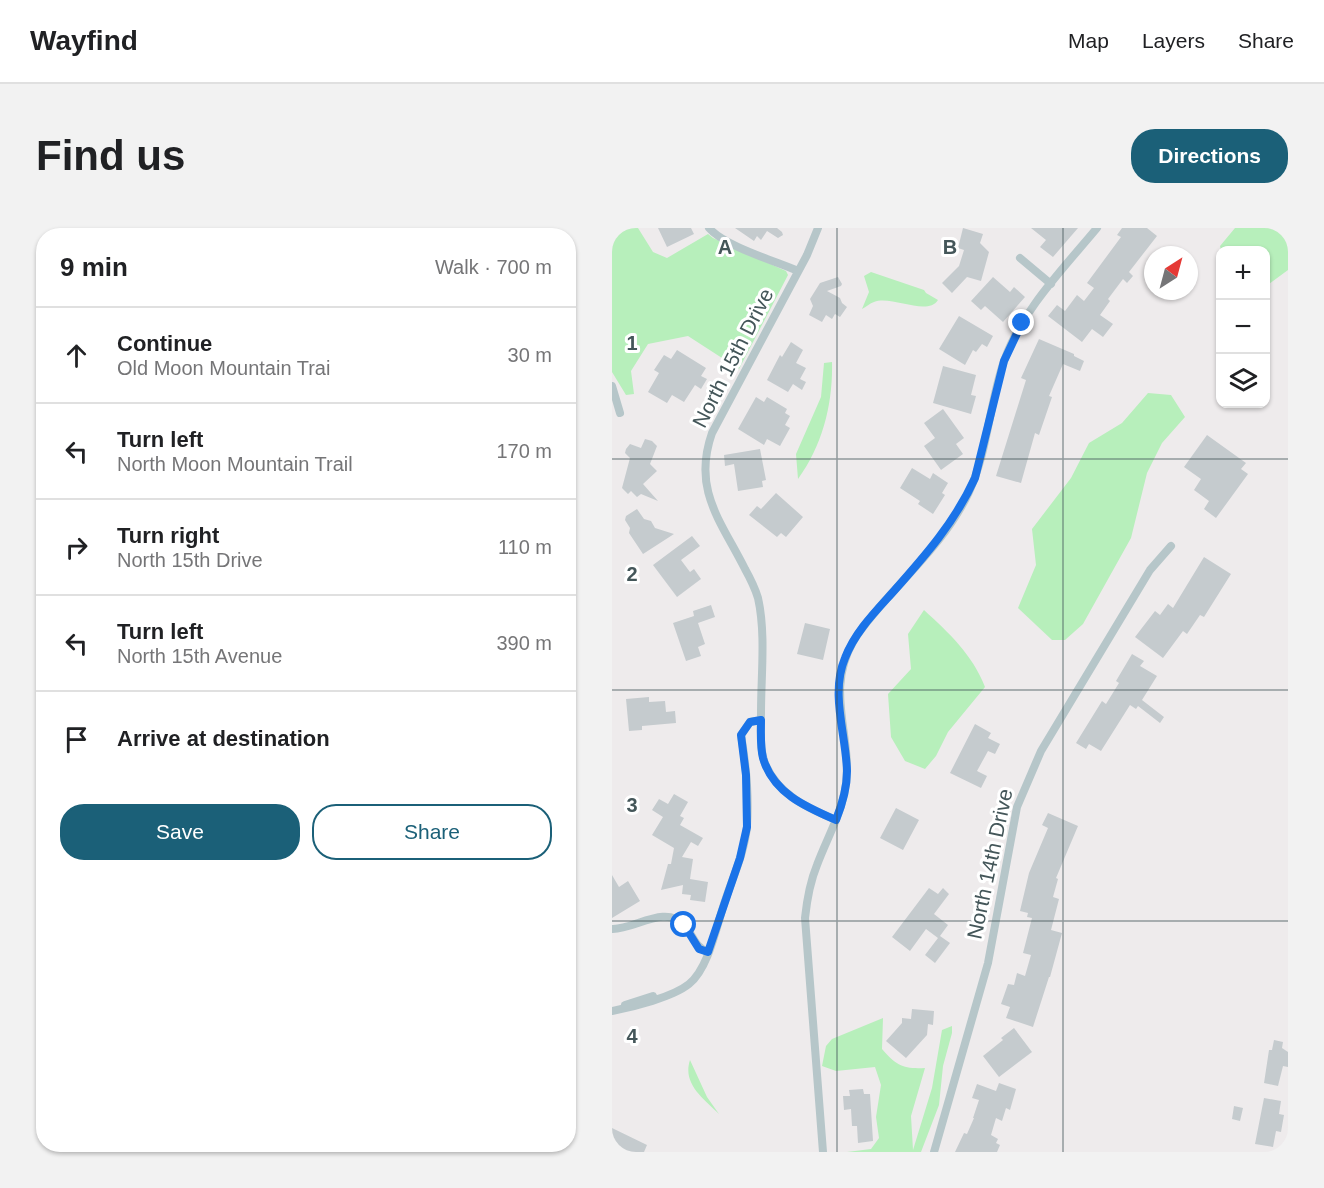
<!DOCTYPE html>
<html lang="en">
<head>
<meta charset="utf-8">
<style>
	:root { --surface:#fff; --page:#f2f2f2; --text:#202124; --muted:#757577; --line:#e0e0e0; --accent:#1b6078 }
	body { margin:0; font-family:Helvetica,sans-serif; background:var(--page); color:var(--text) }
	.controls { position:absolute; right:18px; top:18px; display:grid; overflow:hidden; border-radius:12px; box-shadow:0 2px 4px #0004 }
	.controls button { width:54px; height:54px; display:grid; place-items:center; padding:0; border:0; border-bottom:2px solid var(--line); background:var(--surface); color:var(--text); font:30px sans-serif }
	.compass { position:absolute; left:532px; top:18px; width:54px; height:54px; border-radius:50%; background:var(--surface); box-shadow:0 2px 4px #0004; rotate:36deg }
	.stop { position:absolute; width:18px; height:18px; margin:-14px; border:4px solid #1a73e8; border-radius:50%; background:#fff }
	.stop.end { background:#1a73e8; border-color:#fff; box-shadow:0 2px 6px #0008 }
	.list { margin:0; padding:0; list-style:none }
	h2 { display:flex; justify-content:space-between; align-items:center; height:78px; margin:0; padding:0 24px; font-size:26px }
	h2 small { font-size:20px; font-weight:400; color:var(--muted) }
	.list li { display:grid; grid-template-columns:39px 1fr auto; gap:18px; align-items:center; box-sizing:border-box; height:96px; padding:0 24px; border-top:2px solid var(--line) }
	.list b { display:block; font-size:22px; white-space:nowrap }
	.list p { margin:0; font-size:20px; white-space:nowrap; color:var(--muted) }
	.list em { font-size:20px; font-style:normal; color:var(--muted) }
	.actions { display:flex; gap:12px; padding:18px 24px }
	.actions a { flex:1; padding:14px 0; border:2px solid var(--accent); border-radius:24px; text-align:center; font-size:21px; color:var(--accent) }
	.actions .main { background:var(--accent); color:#fff }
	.icon { flex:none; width:33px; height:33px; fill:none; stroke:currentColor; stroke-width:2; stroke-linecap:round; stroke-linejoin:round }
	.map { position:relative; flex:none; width:676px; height:924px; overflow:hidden; border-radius:24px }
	header { display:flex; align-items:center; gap:36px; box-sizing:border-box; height:84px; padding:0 30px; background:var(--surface); border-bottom:2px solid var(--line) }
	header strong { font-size:28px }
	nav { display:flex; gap:33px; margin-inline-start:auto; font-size:21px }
	.intro { display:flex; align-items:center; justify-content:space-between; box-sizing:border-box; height:144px; padding:0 36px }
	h1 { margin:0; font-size:42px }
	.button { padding:15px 27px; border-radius:24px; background:var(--accent); color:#fff; font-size:21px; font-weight:700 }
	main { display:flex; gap:36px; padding:0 36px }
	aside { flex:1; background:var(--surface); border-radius:24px; box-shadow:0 2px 4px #0004 }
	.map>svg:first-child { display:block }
</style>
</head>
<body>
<header>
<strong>Wayfind</strong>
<nav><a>Map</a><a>Layers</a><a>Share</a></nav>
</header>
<div class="intro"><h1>Find us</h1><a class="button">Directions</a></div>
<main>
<aside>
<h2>9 min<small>Walk · 700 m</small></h2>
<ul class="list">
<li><svg class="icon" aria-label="ahead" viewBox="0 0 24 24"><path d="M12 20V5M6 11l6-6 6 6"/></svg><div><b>Continue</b><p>Old Moon Mountain Trai</p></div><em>30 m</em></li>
<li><svg class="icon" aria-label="left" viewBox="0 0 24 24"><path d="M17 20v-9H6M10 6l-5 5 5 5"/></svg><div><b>Turn left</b><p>North Moon Mountain Trail</p></div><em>170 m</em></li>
<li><svg class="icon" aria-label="right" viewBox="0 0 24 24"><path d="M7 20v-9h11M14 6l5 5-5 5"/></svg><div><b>Turn right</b><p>North 15th Drive</p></div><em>110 m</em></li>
<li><svg class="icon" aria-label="left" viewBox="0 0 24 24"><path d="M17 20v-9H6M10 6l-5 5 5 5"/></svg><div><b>Turn left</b><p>North 15th Avenue</p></div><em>390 m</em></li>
<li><svg class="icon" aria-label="arrive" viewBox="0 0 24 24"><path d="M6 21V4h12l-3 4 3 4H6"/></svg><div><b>Arrive at destination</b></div></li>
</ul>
<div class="actions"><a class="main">Save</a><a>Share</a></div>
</aside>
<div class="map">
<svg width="676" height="924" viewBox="0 0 676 924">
	<rect width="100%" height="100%" fill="#eeebec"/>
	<path fill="#b7efbb" d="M 0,0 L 26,0 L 41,24 L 55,30 L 96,6 L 101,10 L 174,43 L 176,47 L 127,141 L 76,108 L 36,116 L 19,143 L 22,166 L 14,167 L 0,144 Z
		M 623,0 L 676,0 L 676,42 L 657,56 L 654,54 L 654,22 L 609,22 L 608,18 Z
		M 259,44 L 312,62 L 314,65 L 326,72 C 315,89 280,67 262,74 C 258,75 254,79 250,81 L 257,64 L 252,48 Z
		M 220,134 C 221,175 211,217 186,251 L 184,226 L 209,169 L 212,135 Z
		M 536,165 L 559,167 L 573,189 L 550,215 L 535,245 L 519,310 L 471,396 L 453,412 L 440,412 L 406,380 L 424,337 L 420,301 L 459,250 L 477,215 L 510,195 Z
		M 312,382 C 336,404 361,427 373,459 L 336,504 L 324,528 L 313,541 L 293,533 L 279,509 L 276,466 L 299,441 L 296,406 Z
		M 271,790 L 270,821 C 285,838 291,841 313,840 L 299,888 L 301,922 L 320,860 L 330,802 L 340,798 L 340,805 L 331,838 L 327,877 L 309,924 L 235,924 L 259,921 L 267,910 L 264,889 L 269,857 L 263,839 L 224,843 L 210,838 L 214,818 L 220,811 Z
		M 78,832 L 95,869 L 107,886 C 92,871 70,856 78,832 Z"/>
	<path fill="#c5cbce" d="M 46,0 L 79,0 L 82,6 L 55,19 Z
		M 123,0 L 165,0 L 170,4 L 171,7 L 166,10 L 155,3 L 149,12 L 145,8 L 142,13 Z
		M 351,0 L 371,6 L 368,15 L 377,24 L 369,53 L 355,49 L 340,65 L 330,55 L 347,38 L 352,22 L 346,20 Z
		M 419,0 L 466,0 L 441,29 L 428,19 L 434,12 Z
		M 510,0 L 535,0 L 545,8 L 517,44 L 521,48 L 515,55 L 511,51 L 496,71 L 498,73 L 488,87 L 501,96 L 491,109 L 480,101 L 470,114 L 436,88 L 445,77 L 453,83 L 465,67 L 472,73 L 482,60 L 475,55 L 509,9 L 505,7 Z
		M 226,49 L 230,56 L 229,58 L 215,63 L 228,70 L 230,75 L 235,79 L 228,89 L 223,86 L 220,91 L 214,87 L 210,94 L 197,87 L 201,78 L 198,71 L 208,55 Z
		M 381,49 L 398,64 L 402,59 L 413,69 L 391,94 L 373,78 L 369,82 L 359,73 Z
		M 347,88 L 381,108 L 375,119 L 370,116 L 364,124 L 361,122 L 353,137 L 327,121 Z
		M 427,111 L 462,126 L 462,128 L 472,133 L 468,143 L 451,136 L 437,168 L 440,169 L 427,207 L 423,205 L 409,255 L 384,248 L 414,152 L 409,150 Z
		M 179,114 L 191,122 L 184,135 L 194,140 L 188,151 L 194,154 L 190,162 L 181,156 L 176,164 L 155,152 L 168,127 L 170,129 Z
		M 65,122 L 94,140 L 89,148 L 95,151 L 89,161 L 83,157 L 72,174 L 60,167 L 55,175 L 36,164 L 47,145 L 42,142 L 52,127 L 59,131 Z
		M 331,138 L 364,147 L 359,167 L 364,168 L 359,186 L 321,175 Z
		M 144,169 L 152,174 L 155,169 L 175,181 L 173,185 L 178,188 L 173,197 L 178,200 L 168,218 L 155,211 L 152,217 L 126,201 Z
		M 331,181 L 352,210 L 344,216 L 351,226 L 329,242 L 312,218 L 323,210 L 312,195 Z
		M 595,207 L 634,235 L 629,241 L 636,246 L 604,290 L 592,281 L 597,273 L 582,262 L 589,251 L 572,239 Z
		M 33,211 L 40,213 L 45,218 L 38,236 L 45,243 L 31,256 L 46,273 L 29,266 L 25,269 L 19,263 L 16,266 L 10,260 L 18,230 L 13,225 L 14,221 L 18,216 L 29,220 Z
		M 148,221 L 154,252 L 150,253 L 151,259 L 126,263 L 122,236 L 113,238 L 112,227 Z
		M 300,240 L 318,251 L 321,245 L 336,255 L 330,265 L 333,267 L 321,286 L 306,276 L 308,273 L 288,260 Z
		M 164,265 L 191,289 L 174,309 L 169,305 L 165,309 L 137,287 L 145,278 L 149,281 Z
		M 25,281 L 32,291 L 39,293 L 43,300 L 62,306 L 31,326 L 17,305 L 18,300 L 13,292 L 14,288 Z
		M 80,308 L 88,318 L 69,332 L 78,344 L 82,341 L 89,351 L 65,369 L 41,337 Z
		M 592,329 L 619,346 L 592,389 L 588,387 L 575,406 L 571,403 L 551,430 L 523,409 L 543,383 L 548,387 L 556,376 L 561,380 Z
		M 99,377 L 103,389 L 86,395 L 93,416 L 86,419 L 89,428 L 74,433 L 61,395 L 82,388 L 81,383 Z
		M 193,395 L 218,401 L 211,432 L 185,426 Z
		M 520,426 L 532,433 L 528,438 L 545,448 L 530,472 L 552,489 L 548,495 L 526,478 L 524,481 L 518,477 L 489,523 L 477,516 L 474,521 L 464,515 L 490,473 L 494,476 L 507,455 L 504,453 Z
		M 37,469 L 37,474 L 53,473 L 54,484 L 63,483 L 64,495 L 30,498 L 30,502 L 17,503 L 14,471 Z
		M 363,496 L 379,505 L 376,510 L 388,516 L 383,526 L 376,523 L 365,543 L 375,548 L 369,560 L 338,545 Z
		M 62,566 L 76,574 L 68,588 L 72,590 L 68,597 L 91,610 L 86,618 L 79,614 L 70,629 L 81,631 L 78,651 L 96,654 L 93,674 L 78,672 L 79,667 L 70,666 L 71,657 L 49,662 L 56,636 L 59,636 L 62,620 L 40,607 L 51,589 L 40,582 L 47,571 L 56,576 Z
		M 284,580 L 307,592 L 291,622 L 268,610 Z
		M 436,585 L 466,598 L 444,650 L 446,651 L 441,669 L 447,671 L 439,702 L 450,705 L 438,749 L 437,749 L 421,799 L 394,790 L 398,779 L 389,776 L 396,756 L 402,757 L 405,745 L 413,748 L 419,727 L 411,725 L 420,690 L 415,689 L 416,685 L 408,683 L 417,645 L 436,600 L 430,597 Z
		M 0,647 L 7,659 L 16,653 L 28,673 L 0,690 Z
		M 317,660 L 326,666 L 331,660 L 337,666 L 322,686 L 336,697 L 328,708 L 338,715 L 323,735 L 313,727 L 326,710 L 314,701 L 298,723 L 280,709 Z
		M 300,781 L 322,783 L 321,797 L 316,796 L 315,807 L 294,830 L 274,813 L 290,795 L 290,790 L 299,791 Z
		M 402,800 L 420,824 L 387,849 L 371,828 L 391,812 L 389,810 Z
		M 662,812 L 671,814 L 670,820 L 676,824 L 676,839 L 671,838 L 666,858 L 652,855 L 657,822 L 660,822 Z
		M 387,855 L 404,861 L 398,882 L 394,880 L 390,893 L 384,890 L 379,907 L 386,911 L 384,915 L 388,917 L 385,924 L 343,924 L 352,905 L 355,906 L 362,890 L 361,890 L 367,872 L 360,870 L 365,856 L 384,863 Z
		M 251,861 L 252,866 L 258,866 L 261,913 L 246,915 L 245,898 L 240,898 L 239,881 L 232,882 L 231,868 L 238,868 L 237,862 Z
		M 652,870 L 669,873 L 667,886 L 672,887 L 669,904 L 664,903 L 661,919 L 643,916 Z
		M 622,878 L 631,880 L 628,893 L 620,891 Z
		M 0,900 L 35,917 L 32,924 L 0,924 Z"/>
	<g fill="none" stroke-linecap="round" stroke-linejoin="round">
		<path stroke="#b6c6c9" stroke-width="8" d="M 97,0 C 112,18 163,33 186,43
			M 206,0 L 195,27 L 100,205 C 80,262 109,293 133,341 C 138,350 143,360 146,370 C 154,406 149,447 149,484 C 149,501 147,522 154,538 C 168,568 196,580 224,592
			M 408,30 L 439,56
			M 0,158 L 8,185
			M 0,701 C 22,702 53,676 72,697 C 82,707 81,718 96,724
			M 13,777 L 41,768
			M 0,783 C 21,779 61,769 77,756 C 97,740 105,696 113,673 C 121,649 133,623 135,598 C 137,568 134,536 129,507 L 138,494 L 149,492
			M 211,924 L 193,690 C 195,671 198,654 205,637 C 215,610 230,585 234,556 C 240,506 213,463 241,414 C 249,400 261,387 271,375 C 302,340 337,307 357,264 C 376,223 377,176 392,133 C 410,82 451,41 485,0
			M 322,924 L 376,735 L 405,579 L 429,523 L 538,342 L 559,318"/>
	</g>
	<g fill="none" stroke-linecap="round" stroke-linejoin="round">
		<path stroke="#1a73e8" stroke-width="8" d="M 72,697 L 87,721 L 96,724 L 128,630 L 135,599 L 134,547 L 129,507 L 138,494 L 149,492 C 149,504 148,518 151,530 C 161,565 194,579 224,592 C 230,577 235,560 235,543 C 234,506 218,466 233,430 C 243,404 263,384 281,364 C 313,328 343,294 363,250 L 392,133 L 410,95"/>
	</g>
	<path fill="none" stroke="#445659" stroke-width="1.5" stroke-opacity="0.55" d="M 225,0 L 225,924M 451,0 L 451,924M 0,231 L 676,231M 0,462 L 676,462M 0,693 L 676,693"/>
	<g text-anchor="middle" stroke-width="6" stroke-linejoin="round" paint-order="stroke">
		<g font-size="21" fill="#445659" stroke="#fff">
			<text transform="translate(121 130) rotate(-63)" y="7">North 15th Drive</text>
			<text transform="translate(378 636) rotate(-78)" y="7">North 14th Drive</text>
		</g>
	</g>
	<g font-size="20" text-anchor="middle" font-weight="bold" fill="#445659" stroke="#fff" stroke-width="6" stroke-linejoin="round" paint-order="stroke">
		<text x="113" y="26">A</text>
		<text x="338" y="26">B</text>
		<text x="20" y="122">1</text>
		<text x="20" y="353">2</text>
		<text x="20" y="584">3</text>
		<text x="20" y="815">4</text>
	</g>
</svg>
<div class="controls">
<button>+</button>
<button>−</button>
<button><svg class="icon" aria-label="layers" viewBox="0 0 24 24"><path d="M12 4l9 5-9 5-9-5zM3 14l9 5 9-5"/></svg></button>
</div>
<svg class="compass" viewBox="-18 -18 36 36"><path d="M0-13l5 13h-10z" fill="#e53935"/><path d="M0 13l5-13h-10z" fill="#757577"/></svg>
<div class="stop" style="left:72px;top:697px"></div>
<div class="stop end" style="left:410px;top:95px"></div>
</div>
</main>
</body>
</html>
